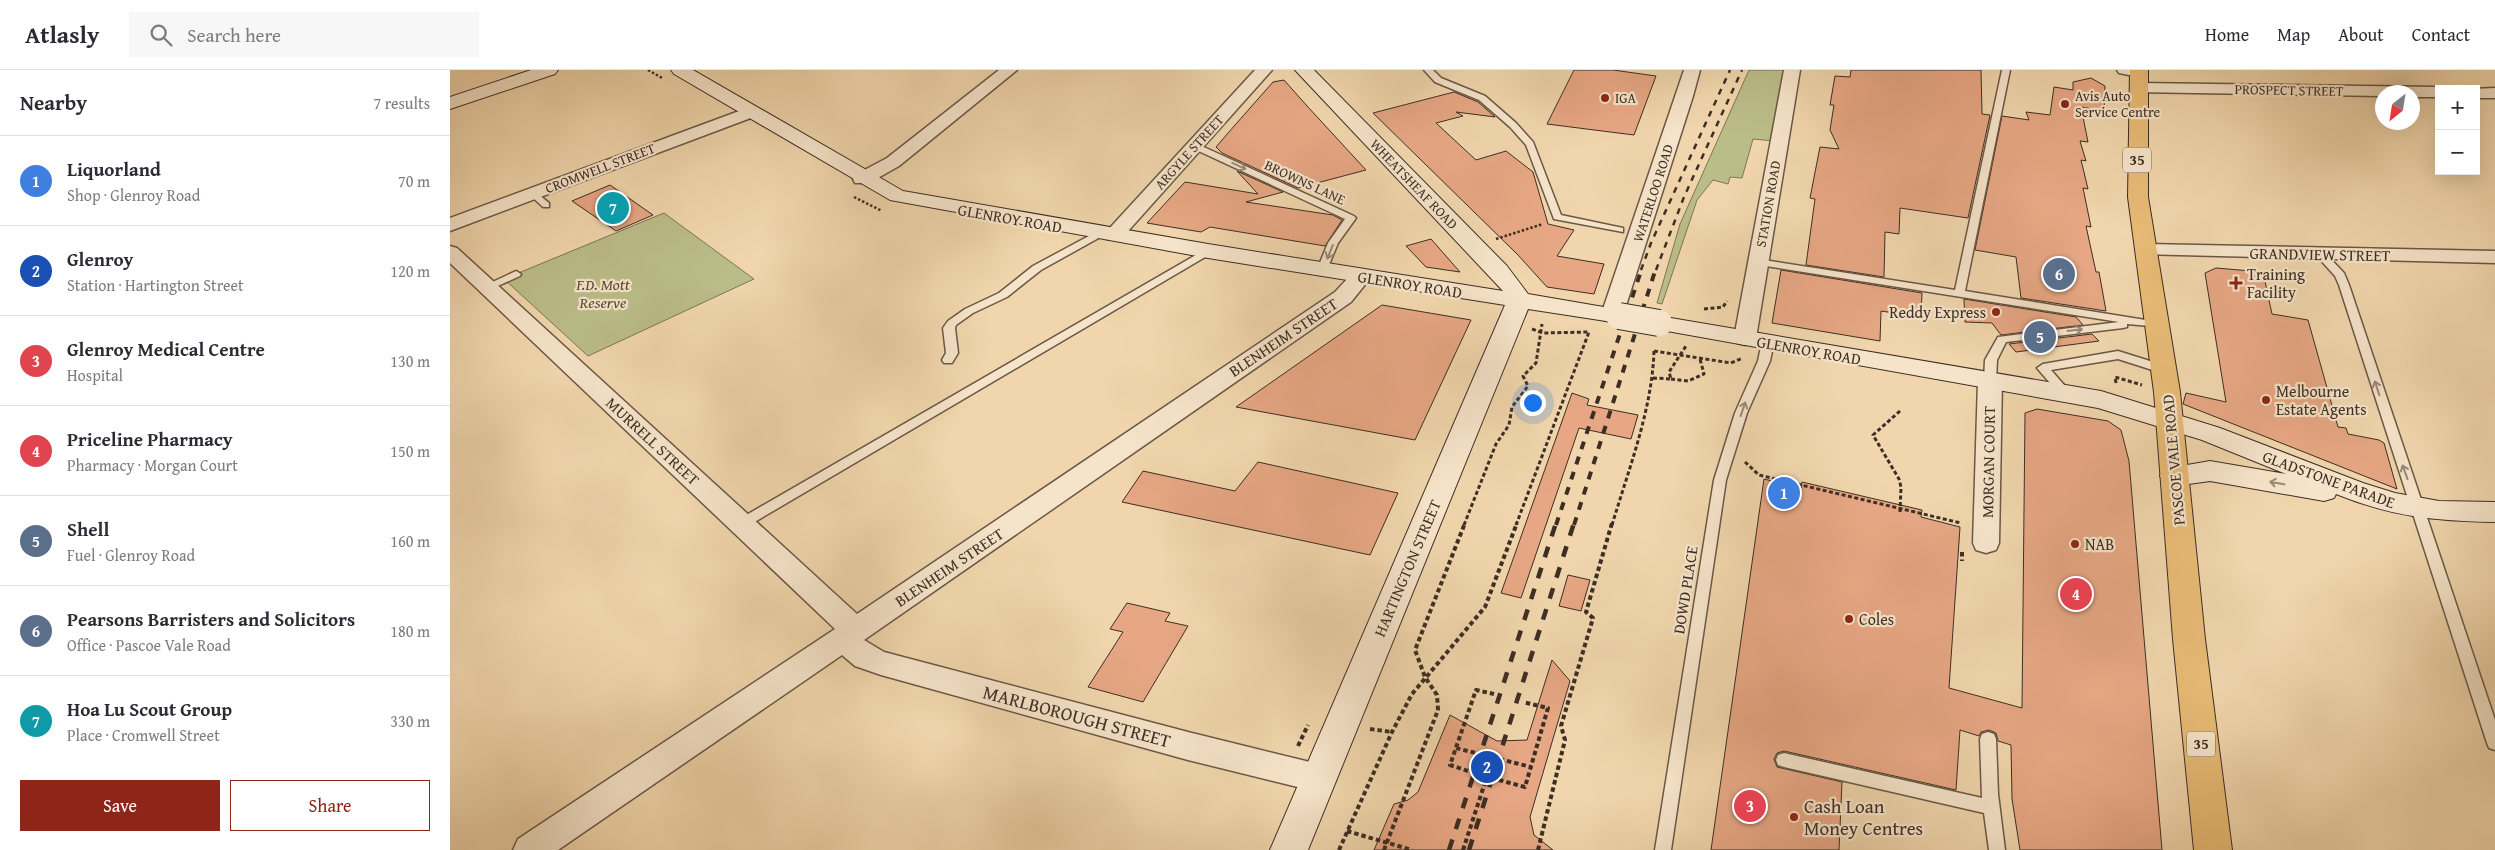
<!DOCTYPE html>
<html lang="en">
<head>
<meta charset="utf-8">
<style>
	:root { --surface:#fff; --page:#f7f7f7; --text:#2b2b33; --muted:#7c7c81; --line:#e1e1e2; --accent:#8f2418 }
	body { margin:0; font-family:"Gentium Book Plus",serif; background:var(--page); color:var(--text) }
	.controls { position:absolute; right:15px; top:15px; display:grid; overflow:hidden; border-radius:0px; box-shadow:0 5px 20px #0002 }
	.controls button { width:45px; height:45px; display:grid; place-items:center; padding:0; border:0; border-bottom:1px solid var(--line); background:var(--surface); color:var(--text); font:25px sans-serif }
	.compass { position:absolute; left:1925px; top:15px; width:45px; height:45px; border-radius:50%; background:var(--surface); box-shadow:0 5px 20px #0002; rotate:210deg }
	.you { position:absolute; left:1082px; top:332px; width:18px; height:18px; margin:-12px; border:4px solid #fff; border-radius:50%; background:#1a73e8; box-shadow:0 0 0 8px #1a73e833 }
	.badge { display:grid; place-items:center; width:32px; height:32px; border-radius:50%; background:var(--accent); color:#fff; font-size:16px; font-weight:700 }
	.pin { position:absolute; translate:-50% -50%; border:2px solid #fff; box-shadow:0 1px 5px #0006 }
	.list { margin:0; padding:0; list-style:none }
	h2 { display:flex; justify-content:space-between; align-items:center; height:65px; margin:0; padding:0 20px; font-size:21px }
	h2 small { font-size:16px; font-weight:400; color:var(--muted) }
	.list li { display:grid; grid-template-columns:32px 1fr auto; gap:15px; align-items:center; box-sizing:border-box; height:90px; padding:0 20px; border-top:1px solid var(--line) }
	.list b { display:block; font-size:19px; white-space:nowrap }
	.list p { margin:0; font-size:16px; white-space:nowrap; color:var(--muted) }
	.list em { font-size:16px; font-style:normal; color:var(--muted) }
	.actions { display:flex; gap:10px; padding:15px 20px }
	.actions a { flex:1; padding:11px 0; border:1px solid var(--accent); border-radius:0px; text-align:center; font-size:18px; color:var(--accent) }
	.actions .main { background:var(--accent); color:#fff }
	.icon { flex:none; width:28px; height:28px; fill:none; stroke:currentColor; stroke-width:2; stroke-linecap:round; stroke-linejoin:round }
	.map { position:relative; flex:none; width:2045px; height:780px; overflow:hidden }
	header { display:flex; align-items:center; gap:30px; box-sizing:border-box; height:70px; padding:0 25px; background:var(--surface); border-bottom:1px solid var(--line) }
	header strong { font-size:24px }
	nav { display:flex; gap:28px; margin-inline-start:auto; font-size:18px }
	.search { width:350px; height:45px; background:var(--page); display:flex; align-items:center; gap:12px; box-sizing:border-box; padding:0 18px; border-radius:0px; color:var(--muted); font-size:19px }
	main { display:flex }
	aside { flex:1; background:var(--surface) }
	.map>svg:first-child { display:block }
</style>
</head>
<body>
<header>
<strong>Atlasly</strong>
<div class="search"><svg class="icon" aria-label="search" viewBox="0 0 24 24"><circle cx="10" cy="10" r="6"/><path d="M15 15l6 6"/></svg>Search here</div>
<nav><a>Home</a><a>Map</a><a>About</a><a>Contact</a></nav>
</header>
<main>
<aside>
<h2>Nearby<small>7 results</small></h2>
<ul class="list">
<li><span class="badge" style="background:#3f7fe0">1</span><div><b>Liquorland</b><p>Shop · Glenroy Road</p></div><em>70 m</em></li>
<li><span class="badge" style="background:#1a4fb4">2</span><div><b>Glenroy</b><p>Station · Hartington Street</p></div><em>120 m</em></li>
<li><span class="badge" style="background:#e0444e">3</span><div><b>Glenroy Medical Centre</b><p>Hospital</p></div><em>130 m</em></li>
<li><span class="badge" style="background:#e0444e">4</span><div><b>Priceline Pharmacy</b><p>Pharmacy · Morgan Court</p></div><em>150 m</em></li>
<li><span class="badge" style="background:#5c6f8a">5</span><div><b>Shell</b><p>Fuel · Glenroy Road</p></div><em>160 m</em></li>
<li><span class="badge" style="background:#5c6f8a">6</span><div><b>Pearsons Barristers and Solicitors</b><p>Office · Pascoe Vale Road</p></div><em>180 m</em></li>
<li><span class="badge" style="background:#0f9aa8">7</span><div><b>Hoa Lu Scout Group</b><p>Place · Cromwell Street</p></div><em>330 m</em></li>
</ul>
<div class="actions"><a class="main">Save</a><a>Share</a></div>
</aside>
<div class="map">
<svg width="2045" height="780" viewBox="0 0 2045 780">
	<rect width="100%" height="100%" fill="#f1d6ad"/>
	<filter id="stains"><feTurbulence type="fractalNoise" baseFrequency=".004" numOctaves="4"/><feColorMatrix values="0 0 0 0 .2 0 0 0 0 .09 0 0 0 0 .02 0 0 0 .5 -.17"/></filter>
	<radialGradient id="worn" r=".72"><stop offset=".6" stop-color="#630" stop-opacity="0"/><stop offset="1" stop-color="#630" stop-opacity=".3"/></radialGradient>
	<path fill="#bbbd89" stroke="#7c7656" d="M 1299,0 L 1336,0 L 1324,71 L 1303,69 L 1292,108 L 1280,107 L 1278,114 L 1263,110 L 1247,130 L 1212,234 L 1207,233 L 1230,154 Z
		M 214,143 L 304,209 L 138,286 L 54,209 Z"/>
	<path fill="#e7a784" stroke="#3d2e24" d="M 1124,0 L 1163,0 L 1206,6 L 1184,65 L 1097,54 Z
		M 1401,0 L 1531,0 L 1532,44 L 1540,45 L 1518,148 L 1450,138 L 1449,164 L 1435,162 L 1434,207 L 1356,195 L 1365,129 L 1360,128 L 1370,77 L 1389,79 L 1380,60 L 1384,35 L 1380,35 L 1385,6 L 1400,7 Z
		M 1641,8 L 1655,16 L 1654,41 L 1631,37 L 1638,72 L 1630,71 L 1636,91 L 1631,90 L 1638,119 L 1633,118 L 1641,157 L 1636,156 L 1646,202 L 1649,202 L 1656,241 L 1571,228 L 1566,187 L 1525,180 L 1552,46 L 1579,50 L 1576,42 L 1600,45 L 1604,17 L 1623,20 L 1623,12 Z
		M 834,10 L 858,37 L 916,100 L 848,118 L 772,83 L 766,77 L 785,55 L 823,12 Z
		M 1004,22 L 1028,32 L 1045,47 L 1006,42 L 1013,46 L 986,53 L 1026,90 L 1056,81 L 1083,102 L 1098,154 L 1124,160 L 1107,186 L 1154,194 L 1144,224 L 1097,217 L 1068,185 L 923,43 Z
		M 787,101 L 833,122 L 796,132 L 883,145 L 892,150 L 875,176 L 760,157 L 751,162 L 697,153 L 735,112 L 808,124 Z
		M 160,115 L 203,145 L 166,161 L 122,131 Z
		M 981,169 L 1010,202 L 976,197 L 956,176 Z
		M 1766,198 L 1813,202 L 1822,244 L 1858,250 L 1888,357 L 1896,358 L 1898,364 L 1929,370 L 1934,373 L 1947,419 L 1733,334 L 1736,323 L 1776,332 L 1755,203 Z
		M 1331,200 L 1472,223 L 1471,247 L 1431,241 L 1430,271 L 1322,253 Z
		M 1514,229 L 1626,247 L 1633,255 L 1551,265 L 1542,253 L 1515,252 Z
		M 932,235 L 1021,250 L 965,370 L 786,337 Z
		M 1642,264 L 1649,271 L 1566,282 L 1559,274 Z
		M 1122,323 L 1139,329 L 1137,335 L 1188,345 L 1181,369 L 1129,358 L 1071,528 L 1051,523 Z
		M 1587,339 L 1658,351 L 1671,360 L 1679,391 L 1712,780 L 1570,780 L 1562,729 L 1561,675 L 1548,671 L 1546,663 L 1539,660 L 1531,662 L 1529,666 L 1510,660 L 1506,720 L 1334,681 L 1327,683 L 1324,689 L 1327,697 L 1392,712 L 1389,780 L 1261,780 L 1314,409 L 1351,418 L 1352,412 L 1472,440 L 1471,447 L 1510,457 L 1499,618 L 1572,638 L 1575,343 Z
		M 808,392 L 948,423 L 920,485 L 672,432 L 693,401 L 785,421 Z
		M 1118,505 L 1140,510 L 1131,541 L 1109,536 Z
		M 677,533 L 720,543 L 715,551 L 738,556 L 693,632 L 638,617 L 673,562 L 660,559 Z
		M 1102,590 L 1120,611 L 1080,747 L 1084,765 L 1103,780 L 924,780 L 944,734 L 958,730 L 968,722 L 1000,645 L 1047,671 L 1077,670 Z"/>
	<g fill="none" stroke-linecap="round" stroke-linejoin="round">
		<defs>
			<path id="lane" d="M 974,0 L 983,0 L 991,8 L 1035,26 L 1066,53 L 1083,72 L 1111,145 L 1173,158 L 1173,162 L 1104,149 L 1076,75 L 1060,57 L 1029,30 L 985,12 Z
				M 1552,0 L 1560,0 L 1515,221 L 1708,252 L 1712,253 L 1713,255 L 1712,257 L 1677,254 L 1677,257 L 1673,258 L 1556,272 L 1547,290 L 1546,311 L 1540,315 L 1534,311 L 1535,290 L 1548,267 L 1669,252 L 1303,194 L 1302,192 L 1307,189 L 1505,220 Z
				M 745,73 L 904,146 L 906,148 L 888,173 L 876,202 L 868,202 L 867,200 L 878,173 L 895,149 L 742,78 L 741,76 Z
				M 83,120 L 99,133 L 99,137 L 93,137 L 80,125 L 80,121 Z
				M 650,160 L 654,161 L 654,165 L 591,200 L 557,227 L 523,243 L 506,255 L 505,258 L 508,283 L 502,293 L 494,293 L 492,290 L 496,283 L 493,258 L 498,251 L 515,239 L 549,223 L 583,196 Z
				M 758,178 L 762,179 L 762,183 L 296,457 L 286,457 L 284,454 L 286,451 Z
				M 1870,181 L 1874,182 L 1894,203 L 1899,215 L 2045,650 L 2045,680 L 2039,678 L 2037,673 L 1889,215 L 1885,206 L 1865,184 Z
				M 66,201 L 71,204 L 70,206 L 41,219 L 33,219 L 32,217 Z
				M 1318,269 L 1324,272 L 1320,291 L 1297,343 L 1276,410 L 1221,780 L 1205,780 L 1264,410 L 1285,343 L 1308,291 L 1312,272 Z
				M 1668,281 L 1719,297 L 1721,300 L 1715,304 L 1668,289 L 1601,300 L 1622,324 L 1616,328 L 1612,327 L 1587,298 L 1593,294 Z
				M 1538,662 L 1544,664 L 1546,669 L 1548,724 L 1555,780 L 1539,780 L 1534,743 L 1334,697 L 1328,695 L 1326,690 L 1328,685 L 1334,683 L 1532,728 L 1530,669 L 1532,664 Z"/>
			<path id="street" d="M 549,0 L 567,0 L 449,96 L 419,113 L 405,113 L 403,109 L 405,105 L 437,88 Z
				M 805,0 L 822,0 L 671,169 L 657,169 L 654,165 L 657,161 Z
				M 1234,0 L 1250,0 L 1243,26 L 1173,245 L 1170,250 L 1162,252 L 1154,250 L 1151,245 Z
				M 1334,0 L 1350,0 L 1306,268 L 1303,273 L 1295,275 L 1287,273 L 1284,268 Z
				M 1667,0 L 1696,0 L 1697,2 L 1689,7 L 1669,3 Z
				M 1689,13 L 1989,17 L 1995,19 L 1989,19 L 1989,27 L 1962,27 L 1962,22 L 1932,22 L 1932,26 L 1683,22 L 1681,18 L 1683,14 Z
				M 2045,18 L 2045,28 L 2026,28 L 2026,19 L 2023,19 Z
				M 300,37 L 306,38 L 309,42 L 306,46 L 0,161 L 0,148 Z
				M 1696,174 L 2045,181 L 2045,193 L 1689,184 L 1686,180 L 1689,176 Z
				M 0,176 L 7,178 L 407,544 L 885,222 C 896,211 903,198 919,202 L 922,206 L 901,232 L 414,570 L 434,582 L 738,662 L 868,694 L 879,698 L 884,708 L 879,718 L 868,722 L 738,690 L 431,605 L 405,596 L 392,585 L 108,780 L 63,780 L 68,769 L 385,559 L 0,193 Z
				M 1540,304 L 1548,306 L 1552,311 L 1549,473 L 1546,480 L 1536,483 L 1526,480 L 1523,473 L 1528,311 L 1532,306 Z"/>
			<path id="secondary" d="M 81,0 L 108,0 L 105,4 L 0,39 L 0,27 Z
				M 221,0 L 243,0 L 453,121 L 758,174 L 1053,221 L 845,0 L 864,0 L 1057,196 L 1078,224 L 1177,241 L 1181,246 L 1177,251 L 1169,253 L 1078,239 L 858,780 L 820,780 L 1055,235 L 758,188 L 440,130 L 224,4 Z
				M 1209,246 L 1651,321 L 1770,358 L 1913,413 L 1945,423 L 1989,431 L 2045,432 L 2045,452 C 1986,451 1942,447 1886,424 L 1884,428 L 1874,431 L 1760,411 L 1724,416 L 1714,413 L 1710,406 L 1714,399 L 1760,391 L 1836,404 L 1752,370 L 1648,338 L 1200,258 L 1197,253 L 1200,248 Z"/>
			<path id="primary" d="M 1680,0 L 1698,0 L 1698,127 L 1730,322 L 1755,569 L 1782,780 L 1744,780 L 1723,569 L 1704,322 L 1678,127 Z"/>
		</defs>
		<use href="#lane" stroke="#6a5846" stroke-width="3"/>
		<use href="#street" stroke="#6a5846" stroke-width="3"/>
		<use href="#secondary" stroke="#3d2e24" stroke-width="2"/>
		<use href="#primary" stroke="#3d2e24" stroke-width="2"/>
		<path stroke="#3d2e24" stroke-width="2.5" stroke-dasharray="2.5 2" stroke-linecap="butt" d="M 198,0 L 212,8
			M 404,127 L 432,141
			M 1046,169 L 1093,154"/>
		<path stroke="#3d2e24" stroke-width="3" stroke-dasharray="4 2.5" stroke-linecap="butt" d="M 1254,239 L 1273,237 L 1277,231
			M 1204,281 L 1281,293 L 1293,288
			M 1203,308 L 1221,309 L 1219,302 L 1236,276
			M 1221,309 L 1238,311 L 1254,304 L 1250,289
			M 1666,313 L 1665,307 L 1692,315
			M 1450,341 L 1423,365 L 1449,409 L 1451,417 L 1450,442
			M 1295,392 L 1309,405 L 1511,453
			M 1014,455 L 1046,374 L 1059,355 L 1062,337 L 1078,316 L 1073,306 L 1086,293 L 1092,254
			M 1066,455 L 1139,262 L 1093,263 L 1082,259
			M 1162,455 C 1179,398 1202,340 1204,281"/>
		<path stroke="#3d2e24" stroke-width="4" stroke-dasharray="4.5 3" stroke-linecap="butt" d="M 1512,482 L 1512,491
			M 920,659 L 942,662
			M 848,676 L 858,655
			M 1006,678 L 1081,697
			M 1018,701 L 1000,695 L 1026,620 L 1044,624
			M 1049,710 L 1075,717 L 1098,638 L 1073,632
			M 897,761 L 962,780
			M 889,780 L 942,662 L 962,624 L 1035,537 L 1067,453
			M 934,780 L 988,640 L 987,625 L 975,607 L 965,580 L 1015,453
			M 1013,780 L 1043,688
			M 1088,780 L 1115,670 L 1111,656 L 1143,548 L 1136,542 L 1162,453"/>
		<use href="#lane" fill="#f6e4ca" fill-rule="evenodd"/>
		<use href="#street" fill="#f6e4ca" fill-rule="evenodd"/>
		<use href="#secondary" fill="#f6e4ca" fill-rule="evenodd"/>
		<use href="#primary" fill="#e8bb76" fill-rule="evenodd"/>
		<path stroke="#3d2e24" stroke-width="2.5" stroke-dasharray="6 6" stroke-linecap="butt" d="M 1191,200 L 1201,173 L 1280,0
			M 1206,200 L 1234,127 L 1292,0"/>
		<path stroke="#3d2e24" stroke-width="4" stroke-dasharray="8 8" stroke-linecap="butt" d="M 1106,455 L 1192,198
			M 1124,455 L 1206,198"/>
		<path stroke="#3d2e24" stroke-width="4.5" stroke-dasharray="11 11" stroke-linecap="butt" d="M 999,780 L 1106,453
			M 1019,780 L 1124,453"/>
		<defs>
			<path id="secondary-bridge" d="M 1169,246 L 1209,253"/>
		</defs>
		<use href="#secondary-bridge" stroke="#3d2e24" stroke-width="28" stroke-linecap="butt"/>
		<use href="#secondary-bridge" stroke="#f6e4ca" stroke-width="26"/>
	</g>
	<defs><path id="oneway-shaft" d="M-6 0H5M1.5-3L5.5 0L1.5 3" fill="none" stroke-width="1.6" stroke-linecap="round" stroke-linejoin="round" transform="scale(1.25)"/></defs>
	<g stroke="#9a8977">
		<use href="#oneway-shaft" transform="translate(789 96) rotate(25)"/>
		<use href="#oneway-shaft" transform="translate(880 182) rotate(112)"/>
		<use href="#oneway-shaft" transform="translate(1625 260) rotate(-7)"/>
		<use href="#oneway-shaft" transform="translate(1927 318) rotate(-108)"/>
		<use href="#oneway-shaft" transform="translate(1293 339) rotate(-71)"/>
		<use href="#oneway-shaft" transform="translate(1955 402) rotate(-110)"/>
		<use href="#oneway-shaft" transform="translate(1827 413) rotate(-170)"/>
	</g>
	<g fill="#8f2418" stroke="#f6e4ca" stroke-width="2">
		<circle cx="1155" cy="28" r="5"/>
		<circle cx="1615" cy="34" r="5"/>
		<path d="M1783.5 205.5h5v5h5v5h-5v5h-5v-5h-5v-5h5z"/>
		<circle cx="1546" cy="242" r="5"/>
		<circle cx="1816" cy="330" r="5"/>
		<circle cx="1625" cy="474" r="5"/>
		<circle cx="1399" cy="549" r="5"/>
		<circle cx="1344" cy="747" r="5"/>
	</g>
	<g text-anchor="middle" stroke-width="4.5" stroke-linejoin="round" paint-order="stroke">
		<g font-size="14" fill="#3d2e24" stroke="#f6e4ca">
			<text transform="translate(1839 20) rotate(1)" y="5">PROSPECT STREET</text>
			<text transform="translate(739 82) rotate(-48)" y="5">ARGYLE STREET</text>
			<text transform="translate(150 98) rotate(-21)" y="5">CROMWELL STREET</text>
			<text transform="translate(855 112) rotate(25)" y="5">BROWNS LANE</text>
			<text transform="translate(964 114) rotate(46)" y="5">WHEATSHEAF ROAD</text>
			<text transform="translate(1203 123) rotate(-72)" y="5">WATERLOO ROAD</text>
			<text transform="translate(1318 134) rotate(-80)" y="5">STATION ROAD</text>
		</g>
		<g font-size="14" fill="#3d2e24" stroke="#f6e4ca" text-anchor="start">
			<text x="1625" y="31">Avis Auto<tspan x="1625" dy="16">Service Centre</tspan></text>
			<text x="1165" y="33">IGA</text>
		</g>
		<g fill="#f6e4ca" stroke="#746556" stroke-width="1">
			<rect x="1673" y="77.5" width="28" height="25" rx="4"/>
			<rect x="1737" y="661.5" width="28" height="25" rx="4"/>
		</g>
		<g font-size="15" font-weight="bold" fill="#3d2e24">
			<text x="1687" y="95">35</text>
			<text x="1751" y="679">35</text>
		</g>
		<g font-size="16" fill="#3d2e24" stroke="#f6e4ca">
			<text transform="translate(560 148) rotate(10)" y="6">GLENROY ROAD</text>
			<text transform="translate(1870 184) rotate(1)" y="6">GRANDVIEW STREET</text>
			<text transform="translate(960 214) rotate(9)" y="6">GLENROY ROAD</text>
			<text transform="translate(833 267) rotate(-34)" y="6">BLENHEIM STREET</text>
			<text transform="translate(1359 280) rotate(10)" y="6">GLENROY ROAD</text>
			<text transform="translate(203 371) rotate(43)" y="6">MURRELL STREET</text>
			<text transform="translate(1723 390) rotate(-95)" y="6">PASCOE VALE ROAD</text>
			<text transform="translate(1538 392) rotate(-89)" y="6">MORGAN COURT</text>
			<text transform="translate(1879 409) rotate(20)" y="6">GLADSTONE PARADE</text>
			<text transform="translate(499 497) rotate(-34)" y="6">BLENHEIM STREET</text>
			<text transform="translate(957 498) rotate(-67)" y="6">HARTINGTON STREET</text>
			<text transform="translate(1235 520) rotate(-81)" y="6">DOWD PLACE</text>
		</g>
		<g font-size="16" fill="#3d2e24" stroke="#f6e4ca" text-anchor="start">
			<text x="1797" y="210">Training<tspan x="1797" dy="18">Facility</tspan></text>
			<text x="1536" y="248" text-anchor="end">Reddy Express</text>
			<text x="1826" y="327">Melbourne<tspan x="1826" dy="18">Estate Agents</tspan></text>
			<text x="1635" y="480">NAB</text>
			<text x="1409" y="555">Coles</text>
		</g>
		<g font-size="16" font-style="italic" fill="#564b38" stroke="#f6e4ca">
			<text x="153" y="220">F.D. Mott<tspan x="153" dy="18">Reserve</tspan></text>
		</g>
		<g font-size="19" fill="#3d2e24" stroke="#f6e4ca">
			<text transform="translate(627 646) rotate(15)" y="7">MARLBOROUGH STREET</text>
		</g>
		<g font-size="19" fill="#3d2e24" stroke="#f6e4ca" text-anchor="start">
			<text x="1354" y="743">Cash Loan<tspan x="1354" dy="22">Money Centres</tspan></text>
		</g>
	</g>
	<rect width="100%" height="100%" filter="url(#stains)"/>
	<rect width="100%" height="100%" fill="url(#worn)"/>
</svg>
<div class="controls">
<button>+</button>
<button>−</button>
</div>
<svg class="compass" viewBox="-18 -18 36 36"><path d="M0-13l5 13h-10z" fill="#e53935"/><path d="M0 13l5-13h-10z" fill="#7c7c81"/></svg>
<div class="you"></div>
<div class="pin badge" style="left:1334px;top:423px;background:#3f7fe0">1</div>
<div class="pin badge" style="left:1037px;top:697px;background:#1a4fb4">2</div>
<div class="pin badge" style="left:1300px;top:736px;background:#e0444e">3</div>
<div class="pin badge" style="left:1626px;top:524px;background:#e0444e">4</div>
<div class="pin badge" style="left:1590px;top:267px;background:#5c6f8a">5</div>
<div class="pin badge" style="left:1609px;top:204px;background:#5c6f8a">6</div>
<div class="pin badge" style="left:163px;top:138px;background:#0f9aa8">7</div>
</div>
</main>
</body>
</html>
